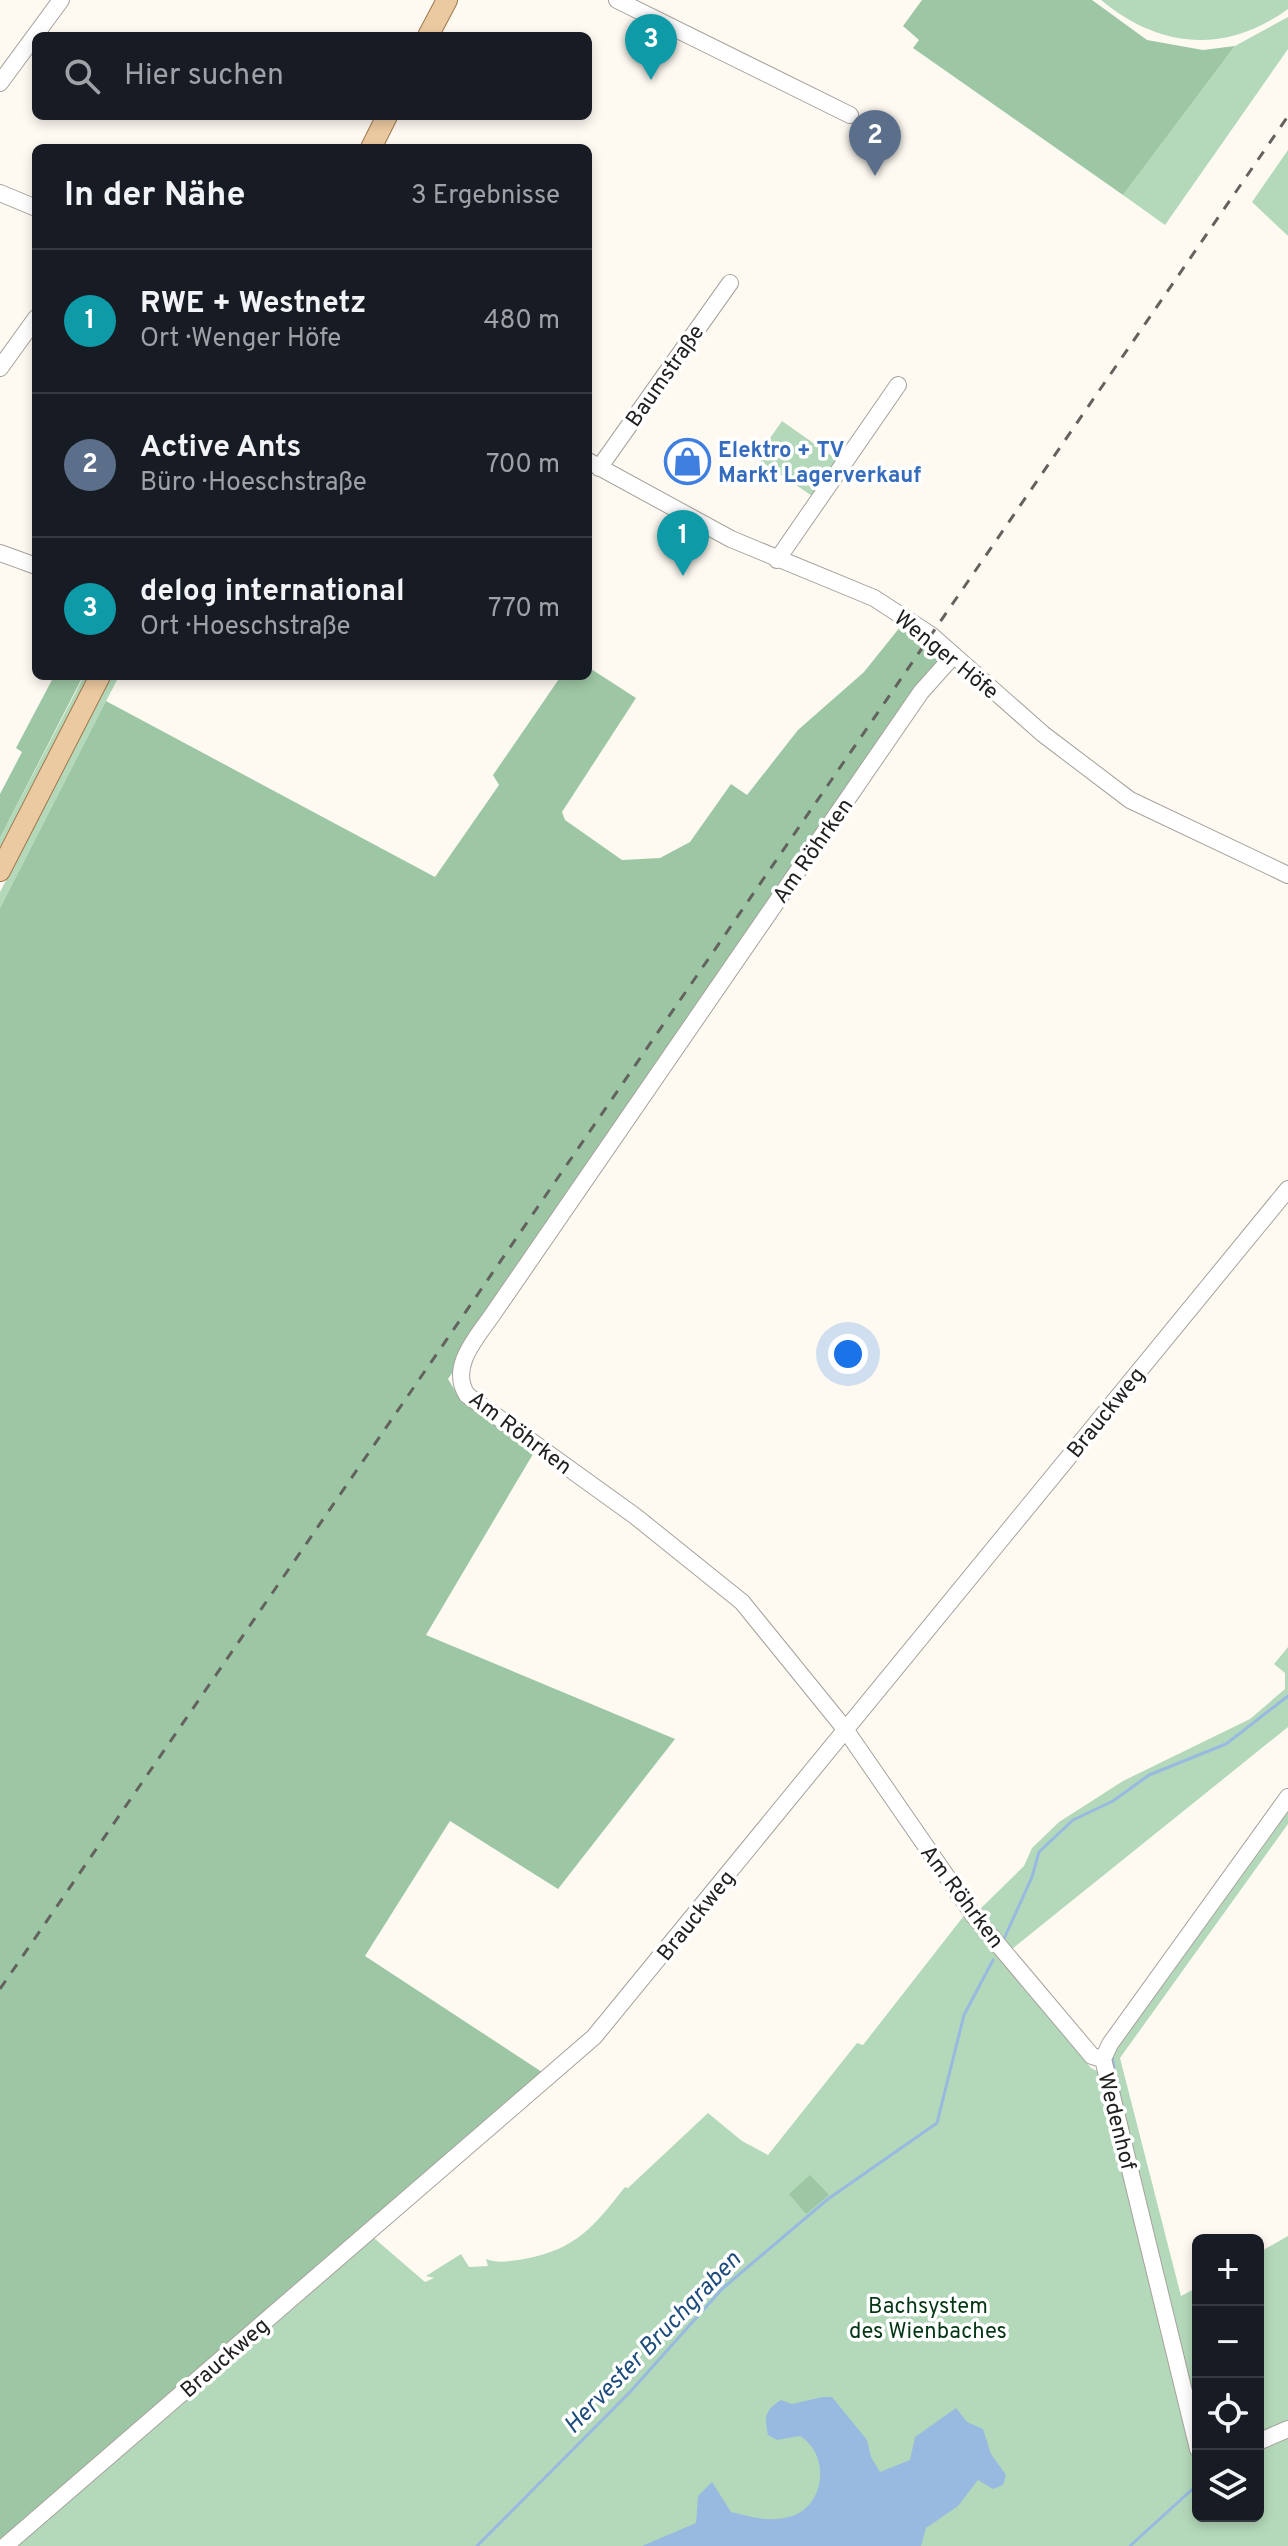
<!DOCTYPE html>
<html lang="de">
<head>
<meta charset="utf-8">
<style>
	:root { --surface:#171b24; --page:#20242c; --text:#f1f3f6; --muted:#9ea1a6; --line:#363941; --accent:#db2777 }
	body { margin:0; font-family:Overpass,sans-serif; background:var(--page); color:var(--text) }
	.controls { position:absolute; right:24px; bottom:24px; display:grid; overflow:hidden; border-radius:12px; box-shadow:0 4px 12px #0003 }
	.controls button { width:72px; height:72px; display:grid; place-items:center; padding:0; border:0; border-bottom:2px solid var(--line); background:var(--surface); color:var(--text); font:40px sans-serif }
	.you { position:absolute; left:848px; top:1354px; width:28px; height:28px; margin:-20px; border:6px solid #fff; border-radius:50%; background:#1a73e8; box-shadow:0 0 0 12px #1a73e833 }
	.badge { display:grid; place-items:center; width:52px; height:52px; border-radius:50%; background:var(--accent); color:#fff; font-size:26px; font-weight:700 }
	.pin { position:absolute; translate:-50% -66px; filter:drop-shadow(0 2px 4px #0008) }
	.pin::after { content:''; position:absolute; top:42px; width:28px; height:24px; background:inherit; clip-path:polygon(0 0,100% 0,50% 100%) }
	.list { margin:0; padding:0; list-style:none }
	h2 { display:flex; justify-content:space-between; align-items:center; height:104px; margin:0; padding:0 32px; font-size:34px }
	h2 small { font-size:26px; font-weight:400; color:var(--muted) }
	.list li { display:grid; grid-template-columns:52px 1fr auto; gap:24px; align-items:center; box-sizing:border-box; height:144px; padding:0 32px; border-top:2px solid var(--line) }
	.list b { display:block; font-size:30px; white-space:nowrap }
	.list p { margin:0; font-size:26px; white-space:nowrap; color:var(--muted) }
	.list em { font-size:26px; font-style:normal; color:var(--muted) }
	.icon { flex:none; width:44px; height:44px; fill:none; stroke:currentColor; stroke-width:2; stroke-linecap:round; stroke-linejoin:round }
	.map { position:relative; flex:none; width:1288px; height:2546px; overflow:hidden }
	.search { position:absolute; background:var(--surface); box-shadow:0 4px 12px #0003; left:32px; top:32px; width:560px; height:88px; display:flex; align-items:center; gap:20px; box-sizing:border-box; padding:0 28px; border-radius:12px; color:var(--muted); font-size:30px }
	.panel { position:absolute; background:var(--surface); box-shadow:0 4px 12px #0003; left:32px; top:144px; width:560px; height:536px; border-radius:12px }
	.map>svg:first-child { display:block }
</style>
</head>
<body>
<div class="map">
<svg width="1288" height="2546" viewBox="0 0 1288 2546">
	<rect width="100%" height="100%" fill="#fefaf2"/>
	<path fill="#b4d9ba" d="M 1101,0 L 1288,0 L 1288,9 C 1226,54 1160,49 1101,0 Z
		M 1288,17 L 1288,49 L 1165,225 L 1123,195 L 1235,46 Z
		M 1288,150 L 1288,236 L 1252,202 Z
		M 782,421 L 839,461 L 815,498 L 756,458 Z
		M 84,676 L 89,676 L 0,848 L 0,838 Z
		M 111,676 L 119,676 L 0,908 L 0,892 Z
		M 1288,1647 L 1288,1727 L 1002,1957 L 1091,2068 L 1101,2073 L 1198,2453 L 1198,2516 L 1258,2516 L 1258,2444 L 1288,2430 L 1288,2546 L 15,2546 L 374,2238 L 425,2282 L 434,2278 L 426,2276 L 461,2254 L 469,2267 L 488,2266 L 486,2259 C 499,2264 510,2261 524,2259 C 577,2249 593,2227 625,2187 L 628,2188 L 708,2113 L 742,2141 L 768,2155 L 857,2043 L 863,2045 L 966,1913 L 976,1913 L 1024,1866 L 1032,1848 L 1059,1822 L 1123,1781 L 1250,1719 L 1285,1689 L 1285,1673 L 1274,1664 Z
		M 1288,1801 L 1288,1824 L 1120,2058 L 1181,2296 L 1198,2287 L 1198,2437 L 1109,2053 Z
		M 1288,2236 L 1288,2426 L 1258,2439 L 1258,2253 Z"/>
	<path fill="#9dc7a4" d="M 922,0 L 1092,0 L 1147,40 L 1203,50 L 1235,46 L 1123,195 L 913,48 L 919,40 L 903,26 Z
		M 904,622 L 946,655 L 448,1379 L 456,1392 L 536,1449 L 426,1635 L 675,1739 L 558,1889 L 450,1821 L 365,1956 L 542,2072 L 0,2540 L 0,908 L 106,701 L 435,877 L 499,785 L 493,775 L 561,676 L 588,676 L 588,667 L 636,698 L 562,812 L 565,820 L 622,860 L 660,858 L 690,842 L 731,784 L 747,795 L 798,730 L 864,672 Z
		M 54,676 L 83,676 L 0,838 L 0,794 L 22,752 L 16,748 Z
		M 810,2175 L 829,2195 L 806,2214 L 789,2194 Z"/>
	<path fill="#98bae0" d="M 823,2397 L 832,2397 L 867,2440 L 871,2457 L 880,2472 L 910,2460 L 915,2437 L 956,2408 L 967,2422 L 983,2429 L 991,2454 L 1006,2475 L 1003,2485 L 993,2489 L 978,2480 L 958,2506 L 926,2528 L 921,2546 L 642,2546 L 696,2523 L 698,2496 L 712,2482 L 731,2512 C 752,2517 771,2523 792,2516 C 826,2505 830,2454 800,2436 L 777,2440 L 768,2435 C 764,2416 765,2410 781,2400 L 792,2404 Z"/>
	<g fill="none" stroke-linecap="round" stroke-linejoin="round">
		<path stroke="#98bae0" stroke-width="3" d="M 1003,1941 L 1032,1877 L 1039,1852 L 1073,1820 L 1113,1801 L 1149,1775 L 1226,1744 L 1288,1696
			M 1112,2057 L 1119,2093
			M 477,2546 L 630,2392 L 722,2289 L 828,2199 L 937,2123 L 964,2015 L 993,1960
			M 1130,2546 L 1198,2484"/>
		<defs>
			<path id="minor" d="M 617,0 L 850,115
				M 0,83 L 61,0
				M 0,193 L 36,208
				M 0,368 L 36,318
				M 588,461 L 731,539 L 874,598 L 931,635 L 1043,734 L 1130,800 L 1288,875
				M 599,468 L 730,283
				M 0,553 L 36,566
				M 777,560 L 898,385
				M 954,655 L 921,692 L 495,1311 C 479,1335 448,1366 467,1395 L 635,1516 L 742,1602 L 845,1729 L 974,1916 L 1092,2056 L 1103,2059
				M 1258,2442 L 1288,2429
				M 1198,2449 L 1103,2059 L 1110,2044 L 1288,1797
				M 5,2546 L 594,2037 L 1288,1189"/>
			<path id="major" d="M 428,36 L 447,0
				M 371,148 L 387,116
				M 0,871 L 100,676"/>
		</defs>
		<use href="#minor" stroke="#a6a29c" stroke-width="18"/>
		<use href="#major" stroke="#9e784b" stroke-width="22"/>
		<use href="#minor" stroke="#fff" stroke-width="16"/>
		<use href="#major" stroke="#eccaa1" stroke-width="20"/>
		<path stroke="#64625e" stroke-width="3" stroke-dasharray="10 10" stroke-linecap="butt" d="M 0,1989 L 1288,116"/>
	</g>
	<defs>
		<symbol id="shop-ring" viewBox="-11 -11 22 22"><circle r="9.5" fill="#fff" stroke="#3f7fe0" stroke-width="1.5"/><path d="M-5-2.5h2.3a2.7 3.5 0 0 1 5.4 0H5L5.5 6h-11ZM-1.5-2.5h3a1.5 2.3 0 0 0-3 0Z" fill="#3f7fe0"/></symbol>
	</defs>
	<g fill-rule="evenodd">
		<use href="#shop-ring" x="662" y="436" width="51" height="51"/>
	</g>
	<g text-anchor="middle" stroke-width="7" stroke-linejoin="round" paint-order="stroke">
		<g font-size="22" fill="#23211f" stroke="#fff">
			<text transform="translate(664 375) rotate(-55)" y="8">Baumstraße</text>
			<text transform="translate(947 654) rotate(39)" y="8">Wenger Höfe</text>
			<text transform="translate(812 850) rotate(-55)" y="8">Am Röhrken</text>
			<text transform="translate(1105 1412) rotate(-51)" y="8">Brauckweg</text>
			<text transform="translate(521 1432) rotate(37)" y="8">Am Röhrken</text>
			<text transform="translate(963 1896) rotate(53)" y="8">Am Röhrken</text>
			<text transform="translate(695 1915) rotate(-51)" y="8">Brauckweg</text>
			<text transform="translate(1118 2121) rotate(76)" y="8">Wedenhof</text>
			<text transform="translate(224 2357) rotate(-41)" y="8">Brauckweg</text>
		</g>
		<g font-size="22" font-weight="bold" fill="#366cbe" stroke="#fff" text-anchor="start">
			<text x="718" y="457">Elektro + TV<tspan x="718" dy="25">Markt Lagerverkauf</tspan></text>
		</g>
		<g font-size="22" fill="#053716" stroke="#fff">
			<text x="928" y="2313">Bachsystem<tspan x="928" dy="25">des Wienbaches</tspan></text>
		</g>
		<g font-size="24" font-style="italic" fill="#1d4c7c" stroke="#fff">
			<text transform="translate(652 2342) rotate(-46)" y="8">Hervester Bruchgraben</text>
		</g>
	</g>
</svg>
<div class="controls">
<button>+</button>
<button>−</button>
<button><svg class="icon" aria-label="locate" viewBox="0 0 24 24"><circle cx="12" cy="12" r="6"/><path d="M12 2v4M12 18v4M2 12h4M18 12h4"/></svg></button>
<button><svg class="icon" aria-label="layers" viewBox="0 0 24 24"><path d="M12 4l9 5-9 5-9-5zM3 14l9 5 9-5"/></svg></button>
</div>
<div class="you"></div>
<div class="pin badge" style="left:683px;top:576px;background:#0f9aa8">1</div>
<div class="pin badge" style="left:875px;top:176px;background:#5c6f8a">2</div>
<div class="pin badge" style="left:651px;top:80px;background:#0f9aa8">3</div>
<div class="search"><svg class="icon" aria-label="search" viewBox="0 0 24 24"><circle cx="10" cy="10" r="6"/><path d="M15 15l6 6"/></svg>Hier suchen</div>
<section class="panel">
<h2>In der Nähe<small>3 Ergebnisse</small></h2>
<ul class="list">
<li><span class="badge" style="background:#0f9aa8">1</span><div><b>RWE + Westnetz</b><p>Ort · Wenger Höfe</p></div><em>480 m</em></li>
<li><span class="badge" style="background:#5c6f8a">2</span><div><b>Active Ants</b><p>Büro · Hoeschstraße</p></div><em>700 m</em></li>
<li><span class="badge" style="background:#0f9aa8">3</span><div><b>delog international</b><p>Ort · Hoeschstraße</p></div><em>770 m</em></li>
</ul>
</section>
</div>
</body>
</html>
